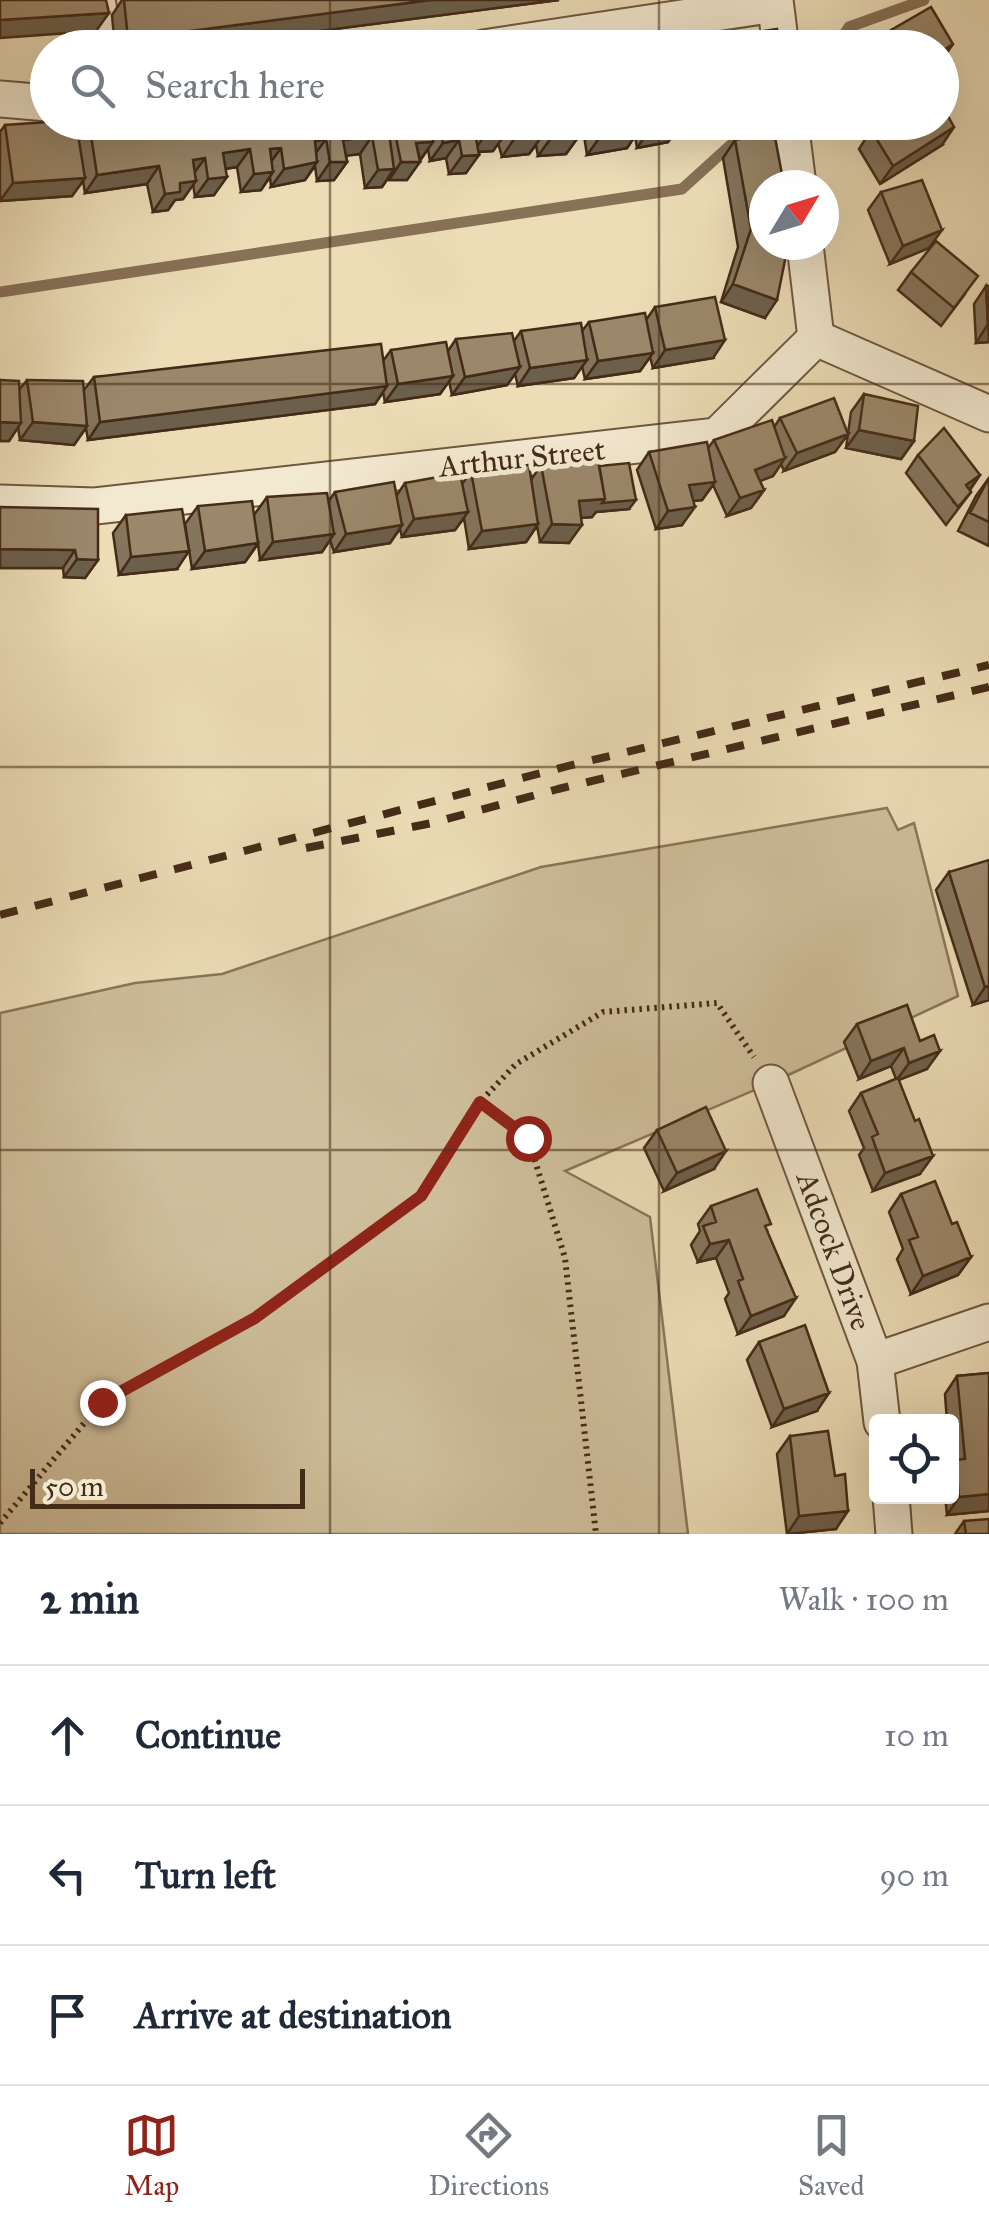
<!DOCTYPE html>
<html lang="en">
<head>
<meta charset="utf-8">
<style>
	:root { --surface:#fff; --page:#f6f6f7; --text:#1f2937; --muted:#747a83; --line:#e0e1e3; --accent:#8f2418 }
	body { margin:0; font-family:"IM FELL Great Primer",serif; background:var(--page); color:var(--text) }
	.controls { position:absolute; right:30px; bottom:30px; display:grid; overflow:hidden; border-radius:10px; box-shadow:0 10px 40px #0002 }
	.controls button { width:90px; height:90px; display:grid; place-items:center; padding:0; border:0; border-bottom:2px solid var(--line); background:var(--surface); color:var(--text); font:50px sans-serif }
	.compass { position:absolute; left:749px; top:170px; width:90px; height:90px; border-radius:50%; background:var(--surface); box-shadow:0 10px 40px #0002; rotate:52deg }
	.scale { position:absolute; left:30px; bottom:25px; width:275px; box-sizing:border-box; padding-left:10px; border:5px solid #442b18; border-top:0; font-size:28px; line-height:35px; white-space:nowrap; color:#442b18; -webkit-text-stroke:8px #f3e9d0; paint-order:stroke }
	.stop { position:absolute; width:30px; height:30px; margin:-22px; border:8px solid #8f2418; border-radius:50%; background:#fff }
	.stop.end { background:#8f2418; border-color:#fff; box-shadow:0 2px 10px #0008 }
	.list { margin:0; padding:0; list-style:none }
	h2 { display:flex; justify-content:space-between; align-items:center; height:130px; margin:0; padding:0 40px; font-size:42px }
	h2 small { font-size:32px; font-weight:400; color:var(--muted) }
	.list li { display:grid; grid-template-columns:65px 1fr auto; gap:30px; align-items:center; box-sizing:border-box; height:140px; padding:0 40px; border-top:2px solid var(--line) }
	.list b { display:block; font-size:38px; white-space:nowrap }
	.list em { font-size:32px; font-style:normal; color:var(--muted) }
	.icon { flex:none; width:55px; height:55px; fill:none; stroke:currentColor; stroke-width:2; stroke-linecap:round; stroke-linejoin:round }
	.map { position:relative; flex:none; width:989px; height:1534px; overflow:hidden }
	.search { position:absolute; background:var(--surface); box-shadow:0 10px 40px #0002; left:30px; right:30px; top:30px; height:110px; display:flex; align-items:center; gap:25px; box-sizing:border-box; padding:0 35px; border-radius:55px; color:var(--muted); font-size:38px }
	.sheet { height:550px; background:var(--surface) }
	nav { display:flex; justify-content:space-around; align-items:center; box-sizing:border-box; height:140px; border-top:2px solid var(--line); background:var(--surface); font-size:28px; color:var(--muted) }
	nav a { display:grid; justify-items:center; gap:5px }
	nav .on { color:var(--accent) }
	.map>svg:first-child { display:block }
</style>
</head>
<body>
<div class="map">
<svg width="989" height="1534" viewBox="0 0 989 1534">
	<rect width="100%" height="100%" fill="#ecddb7"/>
	<filter id="stains"><feTurbulence type="fractalNoise" baseFrequency=".002" numOctaves="4"/><feColorMatrix values="0 0 0 0 .2 0 0 0 0 .09 0 0 0 0 .02 0 0 0 .5 -.17"/></filter>
	<radialGradient id="worn" r=".72"><stop offset=".6" stop-color="#630" stop-opacity="0"/><stop offset="1" stop-color="#630" stop-opacity=".3"/></radialGradient>
	<path fill="#cfbf9c" stroke="#8a755a" stroke-width="2.5" d="M 887,808 L 898,830 L 914,823 L 958,996 L 771,1083 L 565,1171 L 650,1217 L 688,1534 L 0,1534 L 0,1013 L 135,983 L 222,974 L 541,867 Z"/>
	<g fill="none" stroke-linecap="round" stroke-linejoin="round">
		<path stroke="#877157" stroke-width="11" d="M 835,48 L 849,27 L 924,0
			M 0,292 L 682,189 L 756,122"/>
		<defs>
			<path id="minor" d="M 97,0 L 106,48
				M 775,0 L 781,48
				M 483,48 L 775,4
				M 0,99 L 48,103
				M 790,122 L 798,185
				M 805,245 L 816,338
				M 0,503 L 95,506 L 717,436 L 816,338 L 989,414
				M 771,1083 L 875,1361 L 882,1422
				M 875,1361 L 989,1322
				M 891,1496 L 894,1534"/>
		</defs>
		<use href="#minor" stroke="#6e5840" stroke-width="39"/>
		<path stroke="#442b18" stroke-width="6" stroke-dasharray="2.5 5" stroke-linecap="butt" d="M 480,1102 L 528,1138 L 565,1258 L 596,1534
			M 0,1523 L 102,1402 L 255,1318 L 421,1196 L 480,1102 L 516,1064 L 603,1012 L 717,1003 L 754,1057"/>
		<use href="#minor" stroke="#f3e9d0" stroke-width="35"/>
		<path stroke="#442b18" stroke-width="8" stroke-dasharray="18 18" stroke-linecap="butt" d="M 306,848 L 432,823 L 558,789 L 989,687
			M 0,915 L 568,766 L 989,665"/>
	</g>
	<path fill="#85755c" stroke="#442b18" stroke-width="2.5" d="M 122,0 L 559,0 L 188,48 L 115,48 L 112,15 Z
		M 88,122 L 130,122 L 130,124 L 144,122 L 726,122 L 721,129 L 675,137 L 674,133 L 668,142 L 637,148 L 635,136 L 627,148 L 587,155 L 583,129 L 578,130 L 579,136 L 566,154 L 538,156 L 536,145 L 529,154 L 502,157 L 498,143 L 493,151 L 478,152 L 466,173 L 449,174 L 446,158 L 430,161 L 428,149 L 407,180 L 389,180 L 388,178 L 382,187 L 365,188 L 360,154 L 346,155 L 347,162 L 334,180 L 317,181 L 315,166 L 305,180 L 271,187 L 270,177 L 261,190 L 241,192 L 237,167 L 225,169 L 214,195 L 195,197 L 193,184 L 183,199 L 175,200 L 168,210 L 153,212 L 147,184 L 85,193 L 83,181 L 72,196 L 0,201 L 0,132 L 5,125 L 78,136 Z
		M 871,130 L 942,145 L 880,184 L 859,149 Z
		M 774,132 L 765,318 L 721,302 L 738,247 L 723,158 L 735,140 Z
		M 881,192 L 929,248 L 890,264 L 868,210 Z
		M 911,272 L 965,294 L 941,326 L 898,290 Z
		M 986,286 L 989,342 L 976,343 L 974,304 Z
		M 655,307 L 713,358 L 653,368 L 650,357 L 640,371 L 585,379 L 582,366 L 574,378 L 518,386 L 515,374 L 507,385 L 452,395 L 449,381 L 440,394 L 385,402 L 383,392 L 375,404 L 88,440 L 86,428 L 74,445 L 20,440 L 18,427 L 9,441 L 0,441 L 0,380 L 19,390 L 27,380 L 84,390 L 94,377 L 383,361 L 391,350 L 448,351 L 456,339 L 514,341 L 521,331 L 582,331 L 589,322 L 646,320 Z
		M 864,394 L 914,441 L 901,459 L 846,448 L 851,412 Z
		M 780,418 L 848,434 L 835,452 L 784,471 L 781,464 L 773,476 L 760,481 L 764,490 L 751,508 L 727,516 L 713,485 L 702,500 L 693,501 L 682,525 L 656,529 L 637,470 L 649,452 L 708,448 L 714,440 L 775,426 Z
		M 918,455 L 980,475 L 970,490 L 971,492 L 946,525 L 906,473 Z
		M 541,465 L 599,466 L 629,509 L 596,512 L 592,517 L 581,518 L 569,543 L 540,542 L 537,526 L 526,542 L 469,549 L 464,518 L 455,530 L 402,537 L 400,529 L 390,543 L 334,552 L 330,540 L 322,552 L 260,560 L 258,544 L 245,562 L 192,569 L 185,524 L 198,506 L 254,515 L 267,497 L 328,502 L 335,492 L 397,495 L 405,483 L 462,484 L 471,472 L 531,480 Z
		M 989,478 L 989,546 L 958,531 L 976,496 Z
		M 0,507 L 98,560 L 85,578 L 64,577 L 63,568 L 0,568 Z
		M 126,515 L 177,569 L 119,575 L 113,533 Z
		M 949,872 L 989,1000 L 973,1005 L 936,890 Z
		M 907,1005 L 927,1069 L 898,1080 L 920,1174 L 873,1191 L 859,1155 L 864,1148 L 849,1111 L 861,1093 L 896,1079 L 891,1066 L 859,1079 L 844,1042 L 857,1024 Z
		M 657,1130 L 714,1169 L 664,1191 L 644,1148 Z
		M 901,1194 L 952,1224 L 971,1257 L 958,1275 L 911,1294 L 897,1259 L 903,1249 L 889,1212 Z
		M 711,1206 L 767,1230 L 784,1316 L 738,1334 L 725,1299 L 729,1293 L 716,1258 L 698,1262 L 691,1245 L 700,1231 L 698,1224 Z
		M 759,1342 L 817,1411 L 772,1427 L 747,1360 Z
		M 989,1373 L 989,1511 L 947,1515 L 945,1496 L 952,1496 L 952,1422 L 947,1422 L 945,1394 L 957,1376 Z
		M 790,1436 L 836,1529 L 787,1534 L 777,1454 Z
		M 964,1521 L 989,1534 L 955,1534 Z"/>
	<path fill="#6c5f4b" stroke="#442b18" stroke-width="2.5" d="M 431,0 L 559,0 L 188,48 L 122,48 L 128,39 Z
		M 109,13 L 96,31 L 0,38 L 0,20 Z
		M 953,44 L 942,60 L 942,51 Z
		M 471,122 L 481,122 L 471,137 Z
		M 570,122 L 588,122 L 583,129 L 563,133 Z
		M 685,122 L 726,122 L 721,129 L 675,137 Z
		M 680,124 L 668,142 L 637,148 L 649,130 Z
		M 954,127 L 942,145 L 880,184 L 893,166 Z
		M 440,128 L 430,142 L 433,142 L 420,160 L 416,143 L 431,130 Z
		M 639,130 L 627,148 L 587,155 L 600,137 Z
		M 506,133 L 493,151 L 473,152 L 486,134 Z
		M 372,136 L 360,154 L 330,158 L 343,140 Z
		M 542,136 L 529,154 L 502,157 L 514,139 Z
		M 579,136 L 566,154 L 538,156 L 551,138 Z
		M 326,139 L 313,157 L 315,141 Z
		M 459,140 L 446,158 L 430,161 L 443,143 Z
		M 281,148 L 268,166 L 270,149 Z
		M 250,149 L 237,167 L 210,171 L 223,153 Z
		M 479,155 L 466,173 L 449,174 L 462,156 Z
		M 205,158 L 192,176 L 193,160 Z
		M 317,162 L 305,180 L 271,187 L 284,169 Z
		M 330,162 L 347,162 L 334,180 L 317,181 Z
		M 401,162 L 420,162 L 407,180 L 389,180 Z
		M 159,166 L 147,184 L 85,193 L 97,175 Z
		M 394,169 L 382,187 L 365,188 L 378,170 Z
		M 273,172 L 261,190 L 241,192 L 254,174 Z
		M 227,177 L 214,195 L 195,197 L 208,179 Z
		M 85,178 L 72,196 L 0,201 L 13,183 Z
		M 196,181 L 183,199 L 175,200 L 168,210 L 153,212 L 165,194 L 180,183 Z
		M 942,230 L 929,248 L 890,264 L 903,246 Z
		M 733,284 L 777,300 L 765,318 L 721,302 Z
		M 988,324 L 989,342 L 976,343 Z
		M 725,340 L 713,358 L 653,368 L 665,350 Z
		M 653,353 L 640,371 L 585,379 L 598,361 Z
		M 587,360 L 574,378 L 518,386 L 530,368 Z
		M 520,367 L 507,385 L 452,395 L 465,377 Z
		M 453,376 L 440,394 L 385,402 L 398,384 Z
		M 387,386 L 375,404 L 88,440 L 100,422 Z
		M 0,422 L 21,423 L 9,441 L 0,441 Z
		M 33,422 L 87,426 L 74,445 L 20,440 Z
		M 859,430 L 914,441 L 901,459 L 846,448 Z
		M 848,434 L 835,452 L 784,471 L 797,453 Z
		M 785,458 L 773,476 L 742,488 L 755,470 Z
		M 980,475 L 967,493 L 953,503 L 966,485 Z
		M 715,482 L 702,500 L 677,503 L 689,485 Z
		M 764,490 L 751,508 L 727,516 L 740,498 Z
		M 605,499 L 636,500 L 629,509 L 596,512 L 592,517 L 567,519 L 579,501 Z
		M 695,507 L 682,525 L 656,529 L 668,511 Z
		M 468,512 L 455,530 L 402,537 L 414,519 Z
		M 538,524 L 526,542 L 469,549 L 482,531 Z
		M 552,524 L 582,525 L 569,543 L 540,542 Z
		M 402,525 L 390,543 L 334,552 L 346,534 Z
		M 334,534 L 322,552 L 260,560 L 273,542 Z
		M 258,543 L 245,562 L 192,569 L 205,551 Z
		M 0,549 L 75,550 L 63,568 L 0,568 Z
		M 189,551 L 177,569 L 119,575 L 131,557 Z
		M 77,559 L 98,560 L 85,578 L 64,577 Z
		M 989,986 L 989,1000 L 973,1005 L 985,987 Z
		M 904,1048 L 891,1066 L 859,1079 L 871,1061 Z
		M 940,1051 L 927,1069 L 896,1081 L 909,1063 Z
		M 726,1151 L 714,1169 L 664,1191 L 677,1173 Z
		M 933,1156 L 920,1174 L 873,1191 L 885,1173 Z
		M 729,1240 L 716,1258 L 698,1262 L 710,1244 Z
		M 971,1257 L 958,1275 L 911,1294 L 923,1276 Z
		M 796,1298 L 784,1316 L 738,1334 L 751,1316 Z
		M 829,1393 L 817,1411 L 772,1427 L 784,1409 Z
		M 989,1494 L 989,1511 L 947,1515 L 959,1497 Z
		M 848,1511 L 836,1529 L 787,1534 L 799,1516 Z"/>
	<path fill="#9b886b" stroke="#442b18" stroke-width="2.5" d="M 0,0 L 106,0 L 109,13 L 0,20 Z
		M 124,0 L 431,0 L 128,39 Z
		M 931,7 L 953,44 L 942,51 L 942,48 L 860,48 Z
		M 777,29 L 780,48 L 654,48 Z
		M 942,105 L 954,127 L 893,166 L 871,130 L 885,122 L 942,122 Z
		M 48,122 L 76,122 L 85,178 L 13,183 L 5,125 Z
		M 89,122 L 130,122 L 130,124 L 144,122 L 473,122 L 479,155 L 462,156 L 459,140 L 443,143 L 440,128 L 431,130 L 433,142 L 416,143 L 420,162 L 401,162 L 395,133 L 389,133 L 394,169 L 378,170 L 372,136 L 343,140 L 347,162 L 330,162 L 326,139 L 315,141 L 317,162 L 284,169 L 281,148 L 270,149 L 273,172 L 254,174 L 250,149 L 223,153 L 227,177 L 208,179 L 205,158 L 193,160 L 196,181 L 180,183 L 180,192 L 165,194 L 159,166 L 97,175 Z
		M 484,122 L 504,122 L 506,133 L 486,134 Z
		M 510,122 L 540,122 L 542,136 L 514,139 Z
		M 548,122 L 577,122 L 579,136 L 551,138 Z
		M 598,122 L 638,122 L 639,130 L 600,137 Z
		M 648,122 L 680,122 L 680,124 L 649,130 Z
		M 774,132 L 784,185 L 764,185 L 764,245 L 788,245 L 777,300 L 733,284 L 751,229 L 735,140 Z
		M 922,180 L 942,230 L 903,246 L 881,192 Z
		M 936,241 L 978,276 L 954,308 L 911,272 Z
		M 986,286 L 989,286 L 989,324 L 988,324 Z
		M 715,297 L 725,340 L 665,350 L 655,307 Z
		M 645,313 L 653,353 L 598,361 L 589,322 Z
		M 581,323 L 587,360 L 530,368 L 521,331 Z
		M 512,333 L 520,367 L 465,377 L 456,339 Z
		M 446,342 L 453,376 L 398,384 L 391,350 Z
		M 381,344 L 387,386 L 100,422 L 94,377 Z
		M 0,380 L 19,381 L 21,423 L 0,422 Z
		M 27,380 L 83,381 L 87,426 L 33,422 Z
		M 864,394 L 918,406 L 914,441 L 859,430 Z
		M 834,398 L 848,434 L 797,453 L 780,418 Z
		M 772,420 L 785,458 L 755,470 L 764,490 L 740,498 L 714,440 Z
		M 944,428 L 980,475 L 966,485 L 971,492 L 958,507 L 918,455 Z
		M 707,442 L 715,482 L 689,485 L 695,507 L 668,511 L 649,452 Z
		M 598,458 L 605,499 L 579,501 L 582,525 L 552,524 L 541,465 Z
		M 629,463 L 636,500 L 602,503 L 605,499 L 599,466 Z
		M 529,465 L 538,524 L 482,531 L 471,472 Z
		M 460,473 L 468,512 L 414,519 L 405,483 Z
		M 989,478 L 989,522 L 970,513 Z
		M 394,482 L 402,525 L 346,534 L 335,492 Z
		M 327,493 L 334,534 L 273,542 L 267,497 Z
		M 252,501 L 258,543 L 205,551 L 198,506 Z
		M 0,507 L 98,509 L 98,560 L 77,559 L 75,550 L 0,549 Z
		M 182,509 L 189,551 L 131,557 L 126,515 Z
		M 989,860 L 989,986 L 985,987 L 949,872 Z
		M 907,1005 L 920,1041 L 934,1035 L 940,1051 L 909,1063 L 904,1048 L 871,1061 L 857,1024 Z
		M 898,1078 L 915,1121 L 919,1119 L 933,1156 L 885,1173 L 872,1137 L 878,1134 L 861,1093 Z
		M 706,1107 L 726,1151 L 677,1173 L 657,1130 Z
		M 935,1181 L 952,1224 L 957,1222 L 971,1257 L 923,1276 L 909,1240 L 918,1237 L 901,1194 Z
		M 757,1189 L 771,1224 L 765,1226 L 796,1298 L 751,1316 L 738,1281 L 743,1279 L 729,1240 L 710,1244 L 703,1226 L 716,1222 L 711,1206 Z
		M 805,1325 L 829,1393 L 784,1409 L 759,1342 Z
		M 989,1373 L 989,1494 L 959,1497 L 956,1460 L 965,1459 L 957,1376 Z
		M 828,1431 L 835,1476 L 845,1474 L 848,1511 L 799,1516 L 790,1436 Z
		M 989,1519 L 989,1534 L 966,1534 L 964,1521 Z"/>
	<g fill="none" stroke-linecap="round" stroke-linejoin="round">
		<path stroke="#8f2418" stroke-width="12" d="M 102,1402 L 255,1318 L 421,1196 L 480,1102 L 528,1138"/>
	</g>
	<path fill="none" stroke="#442b18" stroke-width="2.5" stroke-opacity="0.55" d="M 330,0 L 330,48M 659,0 L 659,48M 330,122 L 330,1534M 659,122 L 659,1534M 0,384 L 989,384M 0,767 L 989,767M 0,1150 L 989,1150"/>
	<g text-anchor="middle" stroke-width="10" stroke-linejoin="round" paint-order="stroke">
		<g font-size="30" fill="#442b18" stroke="#f3e9d0">
			<text transform="translate(522 458) rotate(-6)" y="10">Arthur Street</text>
			<text transform="translate(834 1251) rotate(70)" y="10">Adcock Drive</text>
		</g>
	</g>
	<rect width="100%" height="100%" filter="url(#stains)"/>
	<rect width="100%" height="100%" fill="url(#worn)"/>
</svg>
<div class="controls">
<button><svg class="icon" aria-label="locate" viewBox="0 0 24 24"><circle cx="12" cy="12" r="6"/><path d="M12 2v4M12 18v4M2 12h4M18 12h4"/></svg></button>
</div>
<svg class="compass" viewBox="-18 -18 36 36"><path d="M0-13l5 13h-10z" fill="#e53935"/><path d="M0 13l5-13h-10z" fill="#747a83"/></svg>
<div class="scale">50 m</div>
<div class="stop" style="left:528px;top:1138px"></div>
<div class="stop end" style="left:102px;top:1402px"></div>
<div class="search"><svg class="icon" aria-label="search" viewBox="0 0 24 24"><circle cx="10" cy="10" r="6"/><path d="M15 15l6 6"/></svg>Search here</div>
</div>
<section class="sheet">
<h2>2 min<small>Walk · 100 m</small></h2>
<ul class="list">
<li><svg class="icon" aria-label="ahead" viewBox="0 0 24 24"><path d="M12 20V5M6 11l6-6 6 6"/></svg><div><b>Continue</b></div><em>10 m</em></li>
<li><svg class="icon" aria-label="left" viewBox="0 0 24 24"><path d="M17 20v-9H6M10 6l-5 5 5 5"/></svg><div><b>Turn left</b></div><em>90 m</em></li>
<li><svg class="icon" aria-label="arrive" viewBox="0 0 24 24"><path d="M6 21V4h12l-3 4 3 4H6"/></svg><div><b>Arrive at destination</b></div></li>
</ul>
</section>
<nav>
<a class="on"><svg class="icon" aria-label="map" viewBox="0 0 24 24"><path d="M3 6l6-2 6 2 6-2v14l-6 2-6-2-6 2zM9 4v14M15 6v14"/></svg>Map</a>
<a><svg class="icon" aria-label="directions" viewBox="0 0 24 24"><path d="M12 3l9 9-9 9-9-9zM9 14v-3h6M13 9l2 2-2 2"/></svg>Directions</a>
<a><svg class="icon" aria-label="saved" viewBox="0 0 24 24"><path d="M7 4h10v16l-5-4-5 4z"/></svg>Saved</a>
</nav>
</body>
</html>
